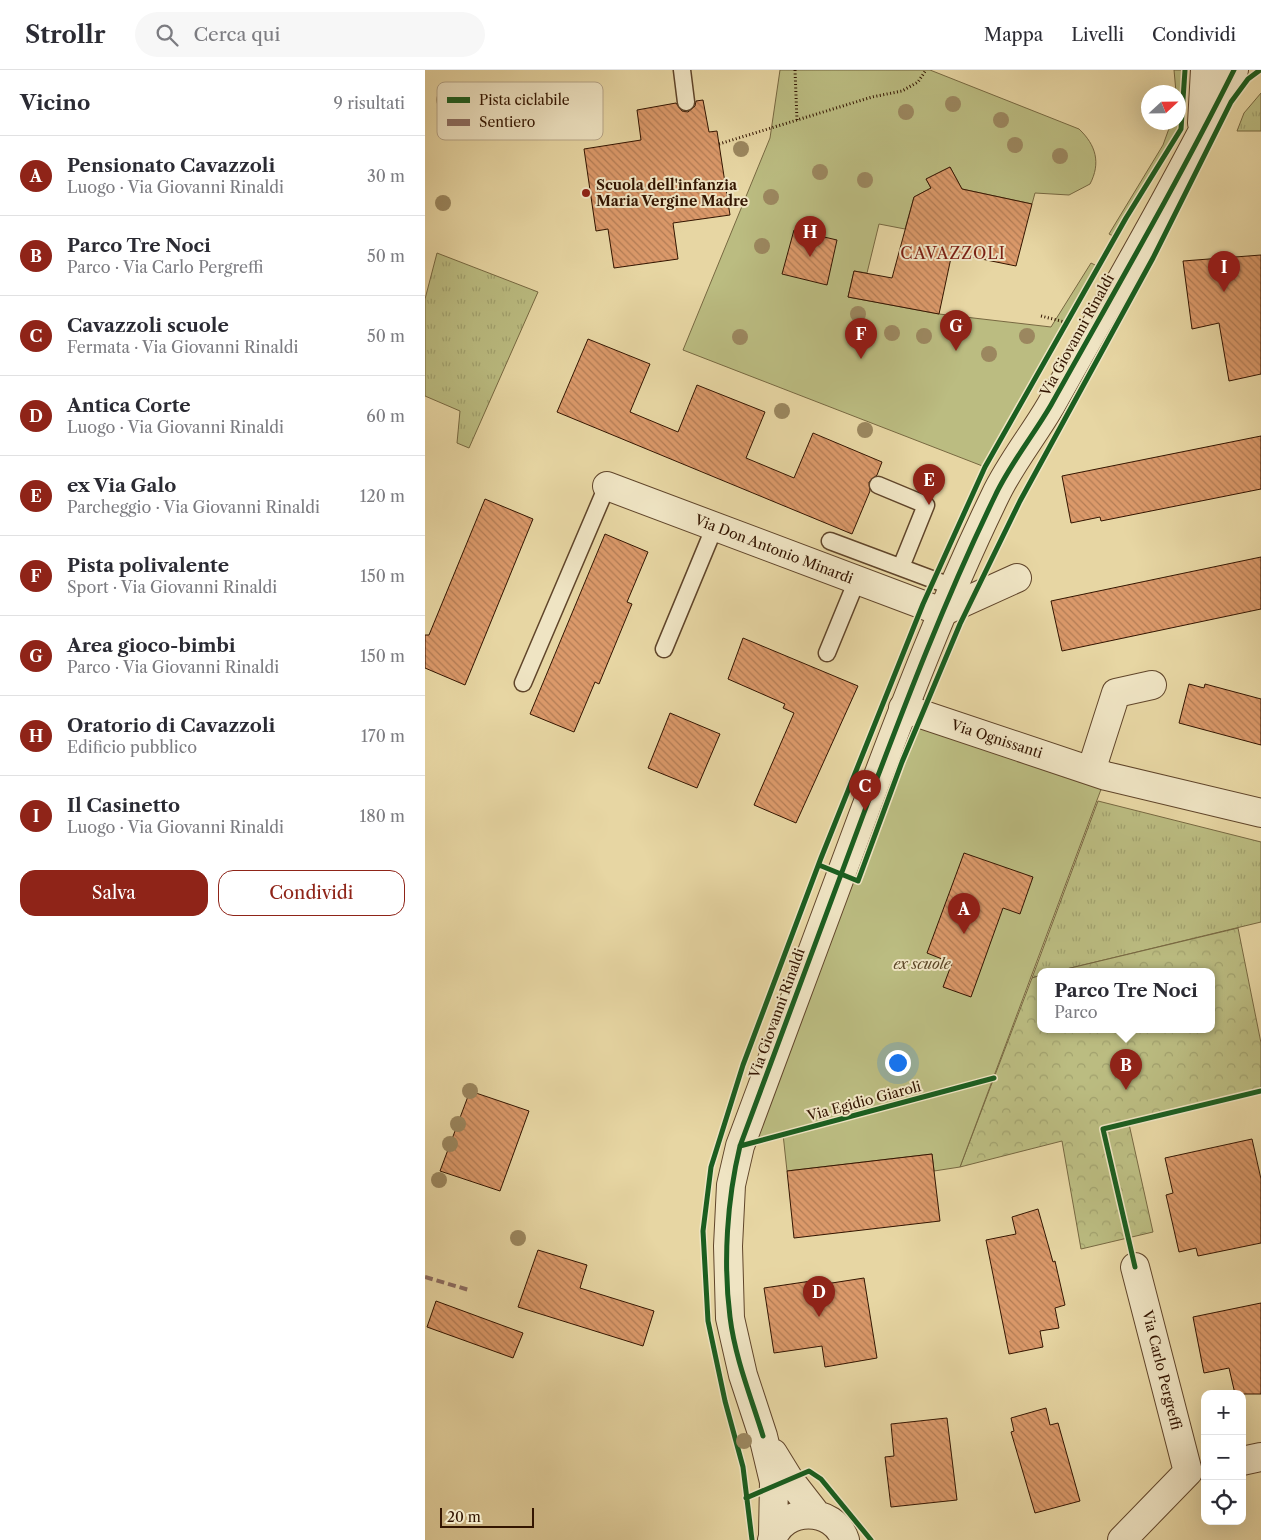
<!DOCTYPE html>
<html lang="it">
<head>
<meta charset="utf-8">
<style>
	:root { --surface:#fff; --page:#f7f7f7; --text:#2b2b33; --muted:#7c7c81; --line:#e1e1e2; --accent:#8f2418 }
	body { margin:0; font-family:"Libre Caslon Text",serif; background:var(--page); color:var(--text) }
	.controls { position:absolute; right:15px; bottom:15px; display:grid; overflow:hidden; border-radius:10px; box-shadow:0 5px 20px #0002 }
	.controls button { width:45px; height:45px; display:grid; place-items:center; padding:0; border:0; border-bottom:1px solid var(--line); background:var(--surface); color:var(--text); font:25px sans-serif }
	.compass { position:absolute; left:716px; top:15px; width:45px; height:45px; border-radius:50%; background:var(--surface); box-shadow:0 5px 20px #0002; rotate:68deg }
	.scale { position:absolute; left:15px; bottom:12px; width:94px; box-sizing:border-box; padding-left:5px; border:2px solid #331501; border-top:0; font-size:14px; line-height:18px; white-space:nowrap; color:#331501; -webkit-text-stroke:4px #efe4c3; paint-order:stroke }
	.you { position:absolute; left:472px; top:992px; width:18px; height:18px; margin:-12px; border:4px solid #fff; border-radius:50%; background:#1a73e8; box-shadow:0 0 0 8px #1a73e833 }
	.badge { display:grid; place-items:center; width:32px; height:32px; border-radius:50%; background:var(--accent); color:#fff; font-size:16px; font-weight:700 }
	.pin { position:absolute; translate:-50% -41px; filter:drop-shadow(0 1px 2px #0008) }
	.pin::after { content:''; position:absolute; top:26px; width:18px; height:15px; background:inherit; clip-path:polygon(0 0,100% 0,50% 100%) }
	.popup { position:absolute; left:612px; top:898px; width:178px; height:65px; box-sizing:border-box; display:grid; place-content:center; border-radius:10px; background:var(--surface); filter:drop-shadow(0 1px 4px #0005); font-size:16px; white-space:nowrap; color:var(--muted) }
	.popup b { font-size:19px; color:var(--text) }
	.popup::after { content:''; position:absolute; left:50%; top:100%; margin-left:-10px; border:10px solid transparent; border-top-color:var(--surface) }
	.list { margin:0; padding:0; list-style:none }
	h2 { display:flex; justify-content:space-between; align-items:center; height:65px; margin:0; padding:0 20px; font-size:21px }
	h2 small { font-size:16px; font-weight:400; color:var(--muted) }
	.list li { display:grid; grid-template-columns:32px 1fr auto; gap:15px; align-items:center; box-sizing:border-box; height:80px; padding:0 20px; border-top:1px solid var(--line) }
	.list b { display:block; font-size:19px; white-space:nowrap }
	.list p { margin:0; font-size:16px; white-space:nowrap; color:var(--muted) }
	.list em { font-size:16px; font-style:normal; color:var(--muted) }
	.actions { display:flex; gap:10px; padding:15px 20px }
	.actions a { flex:1; padding:11px 0; border:1px solid var(--accent); border-radius:15px; text-align:center; font-size:18px; color:var(--accent) }
	.actions .main { background:var(--accent); color:#fff }
	.icon { flex:none; width:28px; height:28px; fill:none; stroke:currentColor; stroke-width:2; stroke-linecap:round; stroke-linejoin:round }
	.map { position:relative; flex:none; width:836px; height:1470px; overflow:hidden }
	header { display:flex; align-items:center; gap:30px; box-sizing:border-box; height:70px; padding:0 25px; background:var(--surface); border-bottom:1px solid var(--line) }
	header strong { font-size:24px }
	nav { display:flex; gap:28px; margin-inline-start:auto; font-size:18px }
	.search { width:350px; height:45px; background:var(--page); display:flex; align-items:center; gap:12px; box-sizing:border-box; padding:0 18px; border-radius:28px; color:var(--muted); font-size:19px }
	main { display:flex }
	aside { flex:1; background:var(--surface) }
	.map>svg:first-child { display:block }
</style>
</head>
<body>
<header>
<strong>Strollr</strong>
<div class="search"><svg class="icon" aria-label="search" viewBox="0 0 24 24"><circle cx="10" cy="10" r="6"/><path d="M15 15l6 6"/></svg>Cerca qui</div>
<nav><a>Mappa</a><a>Livelli</a><a>Condividi</a></nav>
</header>
<main>
<aside>
<h2>Vicino<small>9 risultati</small></h2>
<ul class="list">
<li><span class="badge">A</span><div><b>Pensionato Cavazzoli</b><p>Luogo · Via Giovanni Rinaldi</p></div><em>30 m</em></li>
<li><span class="badge">B</span><div><b>Parco Tre Noci</b><p>Parco · Via Carlo Pergreffi</p></div><em>50 m</em></li>
<li><span class="badge">C</span><div><b>Cavazzoli scuole</b><p>Fermata · Via Giovanni Rinaldi</p></div><em>50 m</em></li>
<li><span class="badge">D</span><div><b>Antica Corte</b><p>Luogo · Via Giovanni Rinaldi</p></div><em>60 m</em></li>
<li><span class="badge">E</span><div><b>ex Via Galo</b><p>Parcheggio · Via Giovanni Rinaldi</p></div><em>120 m</em></li>
<li><span class="badge">F</span><div><b>Pista polivalente</b><p>Sport · Via Giovanni Rinaldi</p></div><em>150 m</em></li>
<li><span class="badge">G</span><div><b>Area gioco-bimbi</b><p>Parco · Via Giovanni Rinaldi</p></div><em>150 m</em></li>
<li><span class="badge">H</span><div><b>Oratorio di Cavazzoli</b><p>Edificio pubblico</p></div><em>170 m</em></li>
<li><span class="badge">I</span><div><b>Il Casinetto</b><p>Luogo · Via Giovanni Rinaldi</p></div><em>180 m</em></li>
</ul>
<div class="actions"><a class="main">Salva</a><a>Condividi</a></div>
</aside>
<div class="map">
<svg width="836" height="1470" viewBox="0 0 836 1470">
	<defs>
		<pattern id="grass-tufts" width="24" height="20" patternUnits="userSpaceOnUse" patternTransform="scale(1.25)"><rect width="24" height="20" fill="#bbbc81"/><path d="M3 7l-1-3M5 7V3M7 7l1-3M15 17l-1-3M17 17v-4M19 17l1-3" fill="none" stroke="#a1a16e"/></pattern>
		<pattern id="forest-crowns" width="20" height="18" patternUnits="userSpaceOnUse" patternTransform="scale(1.25)"><rect width="20" height="18" fill="#bbbc81"/><path d="M2 6a3 3 0 1 1 6 0M12 15a3 3 0 1 1 6 0" fill="none" stroke="#a1a16e"/></pattern>
		<pattern id="building-back-hatch" width="6" height="6" patternUnits="userSpaceOnUse" patternTransform="scale(1.25)"><rect width="6" height="6" fill="#db996a"/><path d="M-1 5l2 2M0 0l6 6M5-1l2 2" fill="none" stroke="#b27c55"/></pattern>
	</defs>
	<rect width="100%" height="100%" fill="#e7d6a3"/>
	<filter id="stains"><feTurbulence type="fractalNoise" baseFrequency=".004" numOctaves="4"/><feColorMatrix values="0 0 0 0 .2 0 0 0 0 .09 0 0 0 0 .02 0 0 0 .5 -.17"/></filter>
	<radialGradient id="worn" r=".72"><stop offset=".6" stop-color="#630" stop-opacity="0"/><stop offset="1" stop-color="#630" stop-opacity=".3"/></radialGradient>
	<path fill="url(#grass-tufts)" stroke="#776841" d="M 836,23 L 836,61 L 812,61 L 819,43 Z
		M 12,183 L 113,222 L 44,378 L 32,373 L 35,341 L 0,326 L 0,229 Z
		M 673,731 L 836,772 L 836,852 L 633,901 L 616,901 L 616,905 L 607,908 Z"/>
	<path fill="url(#forest-crowns)" stroke="#776841" d="M 813,858 L 836,973 L 836,1021 L 704,1054 L 728,1162 L 656,1179 L 637,1071 L 535,1097 L 607,908 L 616,905 L 616,959 L 786,959 L 786,901 L 633,901 Z"/>
	<path fill="#bbbc81" stroke="#776841" d="M 355,0 L 505,0 L 654,59 C 671,75 676,93 665,114 L 644,125 L 610,123 L 607,134 L 537,119 L 525,97 L 501,109 L 506,118 L 489,127 L 480,159 L 454,154 L 442,203 L 429,201 L 423,227 L 514,244 L 626,257 L 666,193 L 674,197 L 560,397 L 258,280 L 345,68 Z
		M 749,0 L 760,0 L 756,59 L 690,167 L 684,164 L 738,75 L 746,53 L 754,52 L 754,22 L 751,22 Z
		M 478,638 L 681,706 L 535,1097 L 509,1101 L 507,1084 L 362,1101 L 358,1064 L 315,1076 Z"/>
	<path fill="url(#building-back-hatch)" stroke="#331501" d="M 278,30 L 284,62 L 292,61 L 305,145 L 248,153 L 253,189 L 189,198 L 183,159 L 171,161 L 159,79 L 216,70 L 212,40 L 251,33 L 257,41 L 263,42 L 270,36 L 271,31 Z
		M 525,97 L 537,119 L 607,134 L 591,196 L 527,183 L 514,244 L 423,227 L 429,201 L 467,208 L 489,127 L 506,118 L 501,109 Z
		M 369,160 L 412,170 L 402,215 L 357,204 Z
		M 836,185 L 836,304 L 804,311 L 794,253 L 767,259 L 758,191 Z
		M 163,269 L 225,294 L 205,342 L 253,362 L 272,315 L 340,342 L 321,388 L 369,408 L 388,363 L 457,392 L 452,405 L 444,412 L 445,421 L 427,464 L 132,342 Z
		M 836,366 L 836,419 L 676,451 L 675,447 L 646,453 L 637,406 Z
		M 60,429 L 108,449 L 40,615 L 0,598 L 0,565 L 4,565 Z
		M 180,464 L 223,482 L 202,532 L 207,534 L 174,614 L 170,612 L 149,662 L 105,644 Z
		M 836,487 L 836,539 L 637,581 L 626,531 Z
		M 318,568 L 433,616 L 371,753 L 329,735 L 369,643 L 358,638 L 360,634 L 303,609 Z
		M 764,614 L 779,618 L 780,614 L 836,629 L 836,675 L 754,653 Z
		M 245,643 L 295,664 L 272,718 L 223,698 Z
		M 539,783 L 608,807 L 595,844 L 578,838 L 546,927 L 518,917 L 527,893 L 502,883 Z
		M 45,1021 L 104,1041 L 75,1121 L 15,1101 Z
		M 827,1069 L 836,1109 L 836,1173 L 773,1186 L 771,1178 L 754,1182 L 741,1125 L 748,1123 L 740,1088 Z
		M 507,1084 L 515,1151 L 369,1168 L 362,1101 Z
		M 613,1139 L 628,1192 L 630,1191 L 640,1235 L 630,1238 L 634,1258 L 615,1261 L 618,1277 L 584,1284 L 561,1170 L 591,1164 L 587,1147 Z
		M 113,1180 L 162,1195 L 155,1218 L 229,1241 L 218,1276 L 93,1237 Z
		M 439,1208 L 452,1288 L 400,1297 L 397,1276 L 349,1283 L 339,1218 L 393,1210 L 394,1215 Z
		M 11,1231 L 98,1263 L 88,1288 L 2,1257 Z
		M 836,1233 L 836,1324 L 810,1324 L 804,1298 L 779,1303 L 768,1247 Z
		M 621,1338 L 625,1355 L 633,1353 L 655,1431 L 610,1443 L 586,1362 L 589,1361 L 586,1348 Z
		M 522,1348 L 532,1430 L 466,1437 L 460,1387 L 469,1386 L 466,1354 Z"/>
	<g fill="none" stroke-linecap="round" stroke-linejoin="round">
		<defs>
			<path id="service" d="M 257,0 L 261,32
				M 453,415 L 501,435 L 476,497
				M 405,471 L 528,517
				M 239,579 L 290,456
				M 402,583 L 432,510
				M 98,613 L 182,416"/>
			<path id="minor" d="M 182,416 L 517,542 L 592,508
				M 478,638 L 681,706 L 836,743
				M 666,701 L 691,623 L 727,615
				M 817,1391 L 836,1387
				M 697,1470 L 763,1402 L 710,1197"/>
			<path id="tertiary" d="M 777,53 L 780,0
				M 348,1383 L 364,1409 L 392,1445
				M 348,1465 L 349,1412 L 338,1366 L 318,1305 L 305,1248 L 303,1176 L 306,1115 L 315,1076 C 357,964 398,852 440,740 C 480,634 520,529 570,426 C 585,394 608,366 626,335 C 688,224 752,114 809,0
				M 347,1470 C 358,1436 409,1436 420,1470"/>
		</defs>
		<use href="#service" stroke="#60452a" stroke-width="19"/>
		<use href="#minor" stroke="#60452a" stroke-width="30"/>
		<use href="#tertiary" stroke="#60452a" stroke-width="30"/>
		<path stroke="#331501" stroke-width="3" stroke-dasharray="1 2.5" stroke-linecap="butt" d="M 370,0 L 372,50
			M 294,74 L 447,27 L 477,21 L 493,12 L 501,0
			M 616,246 L 640,252"/>
		<use href="#service" stroke="#efe4c3" stroke-width="16"/>
		<use href="#minor" stroke="#efe4c3" stroke-width="28"/>
		<use href="#tertiary" stroke="#efe4c3" stroke-width="28"/>
		<path stroke="#8d6e63" stroke-width="4" stroke-dasharray="8 4" stroke-linecap="butt" d="M 0,1207 L 44,1220"/>
		<defs>
			<path id="cycleway" d="M 394,795 L 433,811 L 477,692 L 535,554 L 595,431 L 728,188 L 806,32 L 823,9 L 835,0
				M 315,1076 L 569,1008
				M 710,1197 L 678,1059 L 836,1021
				M 338,1366 C 326,1327 310,1288 305,1247 C 298,1192 302,1130 315,1076 C 357,964 398,852 440,740 C 480,634 520,529 570,426 C 585,394 608,366 626,335 C 688,224 752,114 809,0
				M 321,1428 L 384,1401 L 396,1409 L 446,1470
				M 327,1470 L 318,1397 L 300,1331 L 283,1251 L 278,1161 L 286,1097 L 318,995 L 396,788 L 498,534 L 560,397 L 701,148 L 756,59 L 760,0"/>
		</defs>
		<use href="#cycleway" stroke="#efe4c3" stroke-width="8"/>
		<use href="#cycleway" stroke="#1b5e20" stroke-width="5"/>
	</g>
	<g fill="#9b875f">
		<circle cx="19" cy="30" r="8"/>
		<circle cx="528" cy="34" r="8"/>
		<circle cx="481" cy="42" r="8"/>
		<circle cx="576" cy="50" r="8"/>
		<circle cx="590" cy="75" r="8"/>
		<circle cx="316" cy="79" r="8"/>
		<circle cx="635" cy="86" r="8"/>
		<circle cx="395" cy="102" r="8"/>
		<circle cx="440" cy="110" r="8"/>
		<circle cx="346" cy="127" r="8"/>
		<circle cx="18" cy="133" r="8"/>
		<circle cx="337" cy="176" r="8"/>
		<circle cx="433" cy="244" r="8"/>
		<circle cx="467" cy="263" r="8"/>
		<circle cx="499" cy="266" r="8"/>
		<circle cx="602" cy="266" r="8"/>
		<circle cx="315" cy="267" r="8"/>
		<circle cx="564" cy="284" r="8"/>
		<circle cx="357" cy="341" r="8"/>
		<circle cx="440" cy="360" r="8"/>
		<circle cx="45" cy="1021" r="8"/>
		<circle cx="33" cy="1054" r="8"/>
		<circle cx="25" cy="1074" r="8"/>
		<circle cx="14" cy="1110" r="8"/>
		<circle cx="93" cy="1168" r="8"/>
		<circle cx="319" cy="1371" r="8"/>
	</g>
	<circle fill="#8f2418" stroke="#efe4c3" stroke-width="2" cx="161" cy="123" r="5"/>
	<g text-anchor="middle" stroke-width="4" stroke-linejoin="round" paint-order="stroke">
		<g font-size="14" font-weight="bold" fill="#331501" stroke="#efe4c3" text-anchor="start">
			<text x="171" y="120">Scuola dell'infanzia<tspan x="171" dy="16">Maria Vergine Madre</tspan></text>
		</g>
		<g font-size="14" fill="#331501" stroke="#efe4c3">
			<text transform="translate(652 265) rotate(-61)" y="5">Via Giovanni Rinaldi</text>
			<text transform="translate(349 479) rotate(21)" y="5">Via Don Antonio Minardi</text>
			<text transform="translate(572 669) rotate(18)" y="5">Via Ognissanti</text>
			<text transform="translate(352 943) rotate(-70)" y="5">Via Giovanni Rinaldi</text>
			<text transform="translate(439 1031) rotate(-15)" y="5">Via Egidio Giaroli</text>
			<text transform="translate(737 1300) rotate(76)" y="5">Via Carlo Pergreffi</text>
		</g>
		<g font-size="14" font-style="italic" fill="#5c4727" stroke="#efe4c3">
			<text x="497" y="899">ex scuole</text>
		</g>
		<g font-size="16" letter-spacing="1" fill="#7a1f14" stroke="#efe4c3">
			<text x="528" y="189">CAVAZZOLI</text>
		</g>
	</g>
	<rect x="12" y="12" width="166" height="58" rx="8" fill="#efe4c3" stroke="#b7a689" stroke-width="1"/>
	<rect x="22" y="27" width="23" height="6" fill="#1b5e20"/>
	<rect x="22" y="49" width="23" height="7" fill="#8d6e63"/>
	<g font-size="14" fill="#331501">
		<text x="54" y="35">Pista ciclabile</text>
		<text x="54" y="57">Sentiero</text>
	</g>
	<rect width="100%" height="100%" filter="url(#stains)"/>
	<rect width="100%" height="100%" fill="url(#worn)"/>
</svg>
<div class="controls">
<button>+</button>
<button>−</button>
<button><svg class="icon" aria-label="locate" viewBox="0 0 24 24"><circle cx="12" cy="12" r="6"/><path d="M12 2v4M12 18v4M2 12h4M18 12h4"/></svg></button>
</div>
<svg class="compass" viewBox="-18 -18 36 36"><path d="M0-13l5 13h-10z" fill="#e53935"/><path d="M0 13l5-13h-10z" fill="#7c7c81"/></svg>
<div class="scale">20 m</div>
<div class="you"></div>
<div class="pin badge" style="left:539px;top:864px">A</div>
<div class="pin badge" style="left:701px;top:1020px">B</div>
<div class="popup"><b>Parco Tre Noci</b>Parco</div>
<div class="pin badge" style="left:440px;top:741px">C</div>
<div class="pin badge" style="left:394px;top:1247px">D</div>
<div class="pin badge" style="left:504px;top:435px">E</div>
<div class="pin badge" style="left:436px;top:289px">F</div>
<div class="pin badge" style="left:531px;top:281px">G</div>
<div class="pin badge" style="left:385px;top:187px">H</div>
<div class="pin badge" style="left:799px;top:222px">I</div>
</div>
</main>
</body>
</html>
